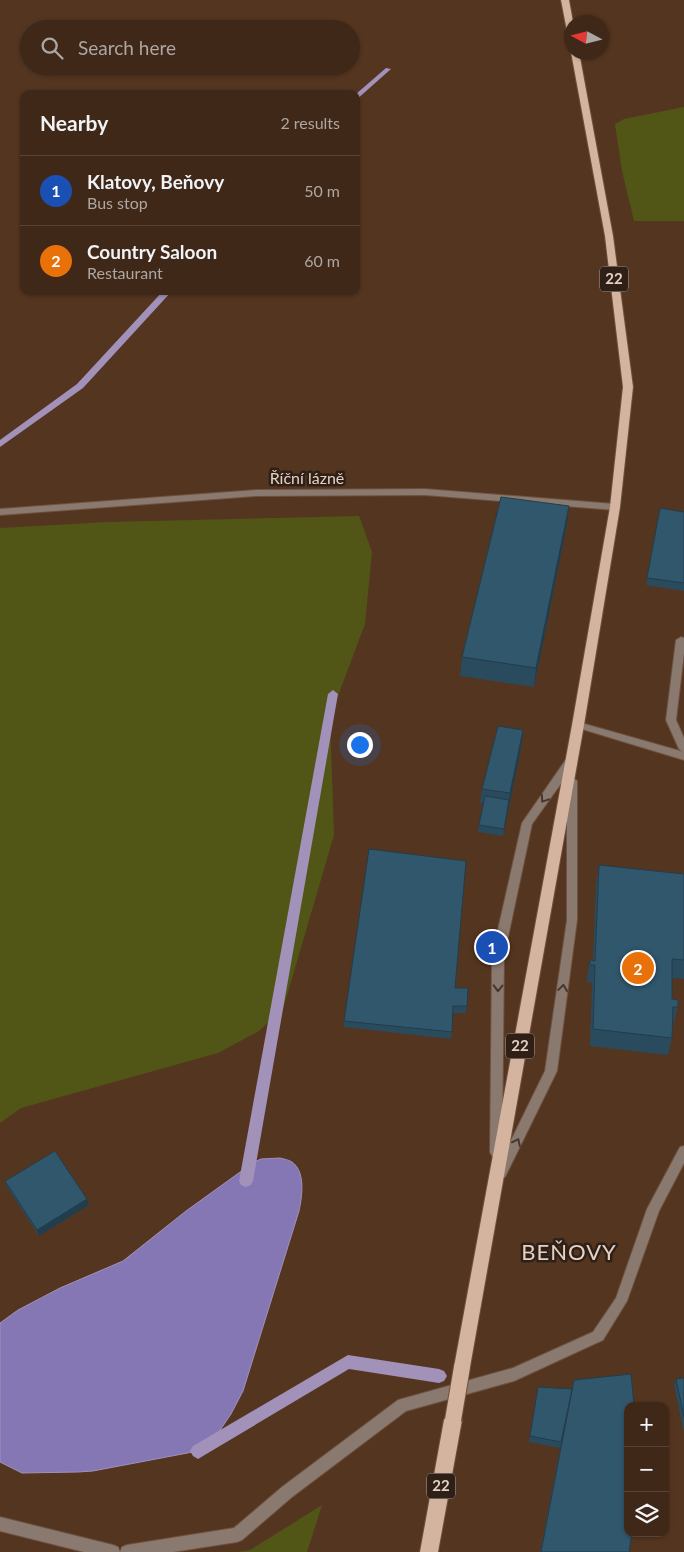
<!DOCTYPE html>
<html lang="en">
<head>
<meta charset="utf-8">
<style>
	:root { --surface:#3f2818; --page:#463021; --text:#f1f3f6; --muted:#ada6a2; --line:#584437; --accent:#e797bd }
	body { margin:0; font-family:Lato,sans-serif; background:var(--page); color:var(--text) }
	.controls { position:absolute; right:15px; bottom:15px; display:grid; overflow:hidden; border-radius:10px; box-shadow:0 1px 4px #0004 }
	.controls button { width:45px; height:45px; display:grid; place-items:center; padding:0; border:0; border-bottom:1px solid var(--line); background:var(--surface); color:var(--text); font:25px sans-serif }
	.compass { position:absolute; left:564px; top:15px; width:45px; height:45px; border-radius:50%; background:var(--surface); box-shadow:0 1px 4px #0004; rotate:277deg }
	.you { position:absolute; left:359px; top:744px; width:18px; height:18px; margin:-12px; border:4px solid #fff; border-radius:50%; background:#1a73e8; box-shadow:0 0 0 8px #1a73e833 }
	.badge { display:grid; place-items:center; width:32px; height:32px; border-radius:50%; background:var(--accent); color:#fff; font-size:16px; font-weight:700 }
	.pin { position:absolute; translate:-50% -50%; border:2px solid #fff; box-shadow:0 1px 5px #0006 }
	.list { margin:0; padding:0; list-style:none }
	h2 { display:flex; justify-content:space-between; align-items:center; height:65px; margin:0; padding:0 20px; font-size:21px }
	h2 small { font-size:16px; font-weight:400; color:var(--muted) }
	.list li { display:grid; grid-template-columns:32px 1fr auto; gap:15px; align-items:center; box-sizing:border-box; height:70px; padding:0 20px; border-top:1px solid var(--line) }
	.list b { display:block; font-size:19px; white-space:nowrap }
	.list p { margin:0; font-size:16px; white-space:nowrap; color:var(--muted) }
	.list em { font-size:16px; font-style:normal; color:var(--muted) }
	.icon { flex:none; width:28px; height:28px; fill:none; stroke:currentColor; stroke-width:2; stroke-linecap:round; stroke-linejoin:round }
	.map { position:relative; flex:none; width:684px; height:1552px; overflow:hidden }
	.search { position:absolute; background:var(--surface); box-shadow:0 1px 4px #0004; left:20px; top:20px; width:340px; height:55px; display:flex; align-items:center; gap:12px; box-sizing:border-box; padding:0 18px; border-radius:28px; color:var(--muted); font-size:19px }
	.panel { position:absolute; background:var(--surface); box-shadow:0 1px 4px #0004; left:20px; top:90px; width:340px; height:205px; border-radius:10px }
	.map>svg:first-child { display:block }
</style>
</head>
<body>
<div class="map">
<svg width="684" height="1552" viewBox="0 0 684 1552">
	<rect width="100%" height="100%" fill="#543520"/>
	<path fill="#515616" d="M 684,107 L 684,221 L 634,221 L 622,171 L 615,124 L 624,119 Z
		M 359,516 L 372,552 L 365,624 L 330,717 L 334,835 L 283,1009 L 259,1031 L 218,1053 L 21,1108 L 0,1123 L 0,528 L 108,522 Z
		M 322,1505 L 307,1552 L 237,1552 L 250,1550 Z"/>
	<path fill="#8576b4" stroke="#a291b9" d="M 280,1158 C 284,1159 289,1160 292,1162 C 306,1172 302,1197 299,1211 L 243,1391 L 231,1414 L 212,1442 L 198,1451 L 93,1471 L 78,1472 L 22,1473 L 0,1462 L 0,1323 L 18,1310 L 60,1288 L 123,1261 L 186,1211 L 254,1162 L 261,1159 Z"/>
	<g fill="none" stroke-linecap="round" stroke-linejoin="round">
		<path fill="#a291b9" fill-rule="evenodd" d="M 386,68 L 391,69 L 356,100 L 356,94 Z
			M 163,291 L 172,291 L 83,388 L 0,447 L 0,440 L 77,384 Z
			M 333,690 L 338,694 L 253,1181 L 251,1185 L 246,1187 L 241,1185 L 239,1181 L 328,694 Z
			M 348,1355 L 439,1369 L 444,1371 L 447,1376 L 444,1381 L 439,1383 L 349,1369 L 203,1456 L 198,1459 L 193,1456 L 190,1451 L 193,1446 Z"/>
		<defs>
			<path id="lane" d="M 681,637 L 684,638 L 684,653 L 676,720 L 684,738 L 684,753 L 679,749 L 666,720 L 676,640 Z
				M 571,757 L 575,758 L 576,761 L 575,764 L 532,824 L 504,956 L 502,1152 L 500,1156 L 496,1157 L 492,1156 L 490,1152 L 492,956 L 522,823 L 567,758 Z
				M 572,777 L 577,781 L 577,920 L 557,1071 L 505,1177 L 501,1178 L 497,1177 L 495,1173 L 545,1071 L 567,920 L 567,781 Z
				M 684,1146 L 684,1163 L 659,1211 L 627,1301 L 603,1340 L 514,1381 L 406,1411 L 292,1497 L 242,1540 L 237,1542 L 173,1552 L 84,1552 L 0,1531 L 0,1517 L 113,1545 L 118,1547 L 120,1552 L 122,1547 L 127,1545 L 234,1528 L 282,1487 L 398,1400 L 513,1368 L 593,1332 L 616,1298 L 647,1209 L 680,1147 Z"/>
			<path id="street" d="M 425,489 L 615,504 L 619,507 L 615,510 L 425,495 L 256,496 L 0,515 L 0,509 L 256,490 Z
				M 578,722 L 684,752 L 684,760 L 575,727 L 573,725 Z"/>
			<path id="primary" d="M 561,0 L 569,0 L 573,22 L 572,38 L 568,36 Z
				M 571,52 L 579,52 L 613,236 L 633,387 L 620,507 L 584,725 L 470,1367 L 468,1373 L 462,1375 L 456,1373 L 454,1367 L 572,725 L 610,507 L 623,387 L 605,236 Z
				M 453,1412 L 459,1414 L 462,1420 L 438,1552 L 420,1552 L 444,1420 L 447,1414 Z"/>
		</defs>
		<use href="#lane" stroke="#6e513e" stroke-width="2"/>
		<use href="#street" stroke="#6e513e" stroke-width="2"/>
		<use href="#primary" stroke="#6e513e" stroke-width="2"/>
		<use href="#lane" fill="#89796f" fill-rule="evenodd"/>
		<use href="#street" fill="#89796f" fill-rule="evenodd"/>
		<use href="#primary" fill="#d4b39f" fill-rule="evenodd"/>
		<defs>
			<path id="primary-bridge" d="M 453,1420 L 462,1367"/>
		</defs>
		<use href="#primary-bridge" stroke="#6e513e" stroke-width="18" stroke-linecap="butt"/>
		<use href="#primary-bridge" stroke="#d4b39f" stroke-width="16"/>
	</g>
	<path fill="#2a4b5d" d="M 660,508 L 684,512 L 684,591 L 646,585 Z
		M 567,524 L 534,687 L 460,676 L 462,657 Z
		M 523,730 L 522,743 L 503,836 L 478,832 L 483,803 L 480,803 L 482,789 Z
		M 599,865 L 684,874 L 684,979 L 672,978 L 672,999 L 678,1007 L 673,1025 L 672,1025 L 672,1038 L 668,1055 L 590,1046 L 592,983 L 587,982 L 587,978 L 590,960 L 593,961 L 596,884 Z
		M 455,988 L 468,988 L 466,1013 L 453,1013 L 451,1039 L 344,1027 L 344,1021 Z
		M 5,1181 L 87,1199 L 89,1205 L 39,1236 L 7,1187 Z
		M 684,1378 L 684,1433 L 674,1385 L 676,1379 Z
		M 574,1380 L 629,1552 L 540,1552 L 563,1434 L 560,1448 L 529,1442 L 537,1393 L 572,1389 Z"/>
	<path fill="#223d4c" d="M 569,506 L 567,524 L 534,687 L 536,668 Z
		M 523,730 L 522,743 L 503,836 L 510,793 Z
		M 87,1199 L 89,1205 L 39,1236 L 37,1230 Z"/>
	<path fill="#31576c" stroke="#223d4c" d="M 501,497 L 569,506 L 536,668 L 462,657 Z
		M 660,508 L 684,512 L 684,583 L 647,578 Z
		M 498,726 L 523,730 L 510,793 L 482,789 Z
		M 485,796 L 509,800 L 504,829 L 479,825 Z
		M 369,849 L 466,861 L 455,988 L 468,988 L 467,1006 L 453,1006 L 452,1032 L 344,1021 Z
		M 599,865 L 684,874 L 684,960 L 672,959 L 672,999 L 678,1000 L 678,1007 L 673,1007 L 672,1038 L 593,1029 L 595,965 L 590,965 L 590,960 L 595,961 Z
		M 55,1151 L 87,1199 L 37,1230 L 5,1181 Z
		M 631,1374 L 634,1406 L 628,1406 L 628,1533 L 632,1533 L 629,1552 L 541,1552 L 574,1380 Z
		M 684,1378 L 684,1417 L 676,1379 Z
		M 538,1387 L 572,1389 L 561,1442 L 530,1436 Z"/>
	<defs><path id="oneway-chevron" d="M-2-3.5L2.5 0L-2 3.5" fill="none" stroke-width="1.6" stroke-linecap="round" stroke-linejoin="round" transform="scale(1.25)"/></defs>
	<g stroke="#46362d">
		<use href="#oneway-chevron" transform="translate(544 799) rotate(124)"/>
		<use href="#oneway-chevron" transform="translate(498 988) rotate(91)"/>
		<use href="#oneway-chevron" transform="translate(563 988) rotate(-82)"/>
		<use href="#oneway-chevron" transform="translate(517 1142) rotate(-64)"/>
	</g>
	<g text-anchor="middle" stroke-width="5" stroke-linejoin="round" paint-order="stroke">
		<g fill="#2f2017" stroke="#ae9c90" stroke-width="1">
			<rect x="600" y="266.5" width="28" height="25" rx="4"/>
			<rect x="506" y="1033.5" width="28" height="25" rx="4"/>
			<rect x="427" y="1473.5" width="28" height="25" rx="4"/>
		</g>
		<g font-size="15" font-weight="bold" fill="#e4d1c4">
			<text x="614" y="284">22</text>
			<text x="520" y="1051">22</text>
			<text x="441" y="1491">22</text>
		</g>
		<g font-size="16" fill="#e4d1c4" stroke="#2f2017">
			<text x="307" y="484">Říční lázně</text>
		</g>
		<g font-size="22" letter-spacing="1" fill="#e4d1c4" stroke="#2f2017">
			<text x="569" y="1260">BEŇOVY</text>
		</g>
	</g>
</svg>
<div class="controls">
<button>+</button>
<button>−</button>
<button><svg class="icon" aria-label="layers" viewBox="0 0 24 24"><path d="M12 4l9 5-9 5-9-5zM3 14l9 5 9-5"/></svg></button>
</div>
<svg class="compass" viewBox="-18 -18 36 36"><path d="M0-13l5 13h-10z" fill="#e53935"/><path d="M0 13l5-13h-10z" fill="#ada6a2"/></svg>
<div class="you"></div>
<div class="pin badge" style="left:492px;top:947px;background:#1a4fb4">1</div>
<div class="pin badge" style="left:638px;top:968px;background:#e8710a">2</div>
<div class="search"><svg class="icon" aria-label="search" viewBox="0 0 24 24"><circle cx="10" cy="10" r="6"/><path d="M15 15l6 6"/></svg>Search here</div>
<section class="panel">
<h2>Nearby<small>2 results</small></h2>
<ul class="list">
<li><span class="badge" style="background:#1a4fb4">1</span><div><b>Klatovy, Beňovy</b><p>Bus stop</p></div><em>50 m</em></li>
<li><span class="badge" style="background:#e8710a">2</span><div><b>Country Saloon</b><p>Restaurant</p></div><em>60 m</em></li>
</ul>
</section>
</div>
</body>
</html>
